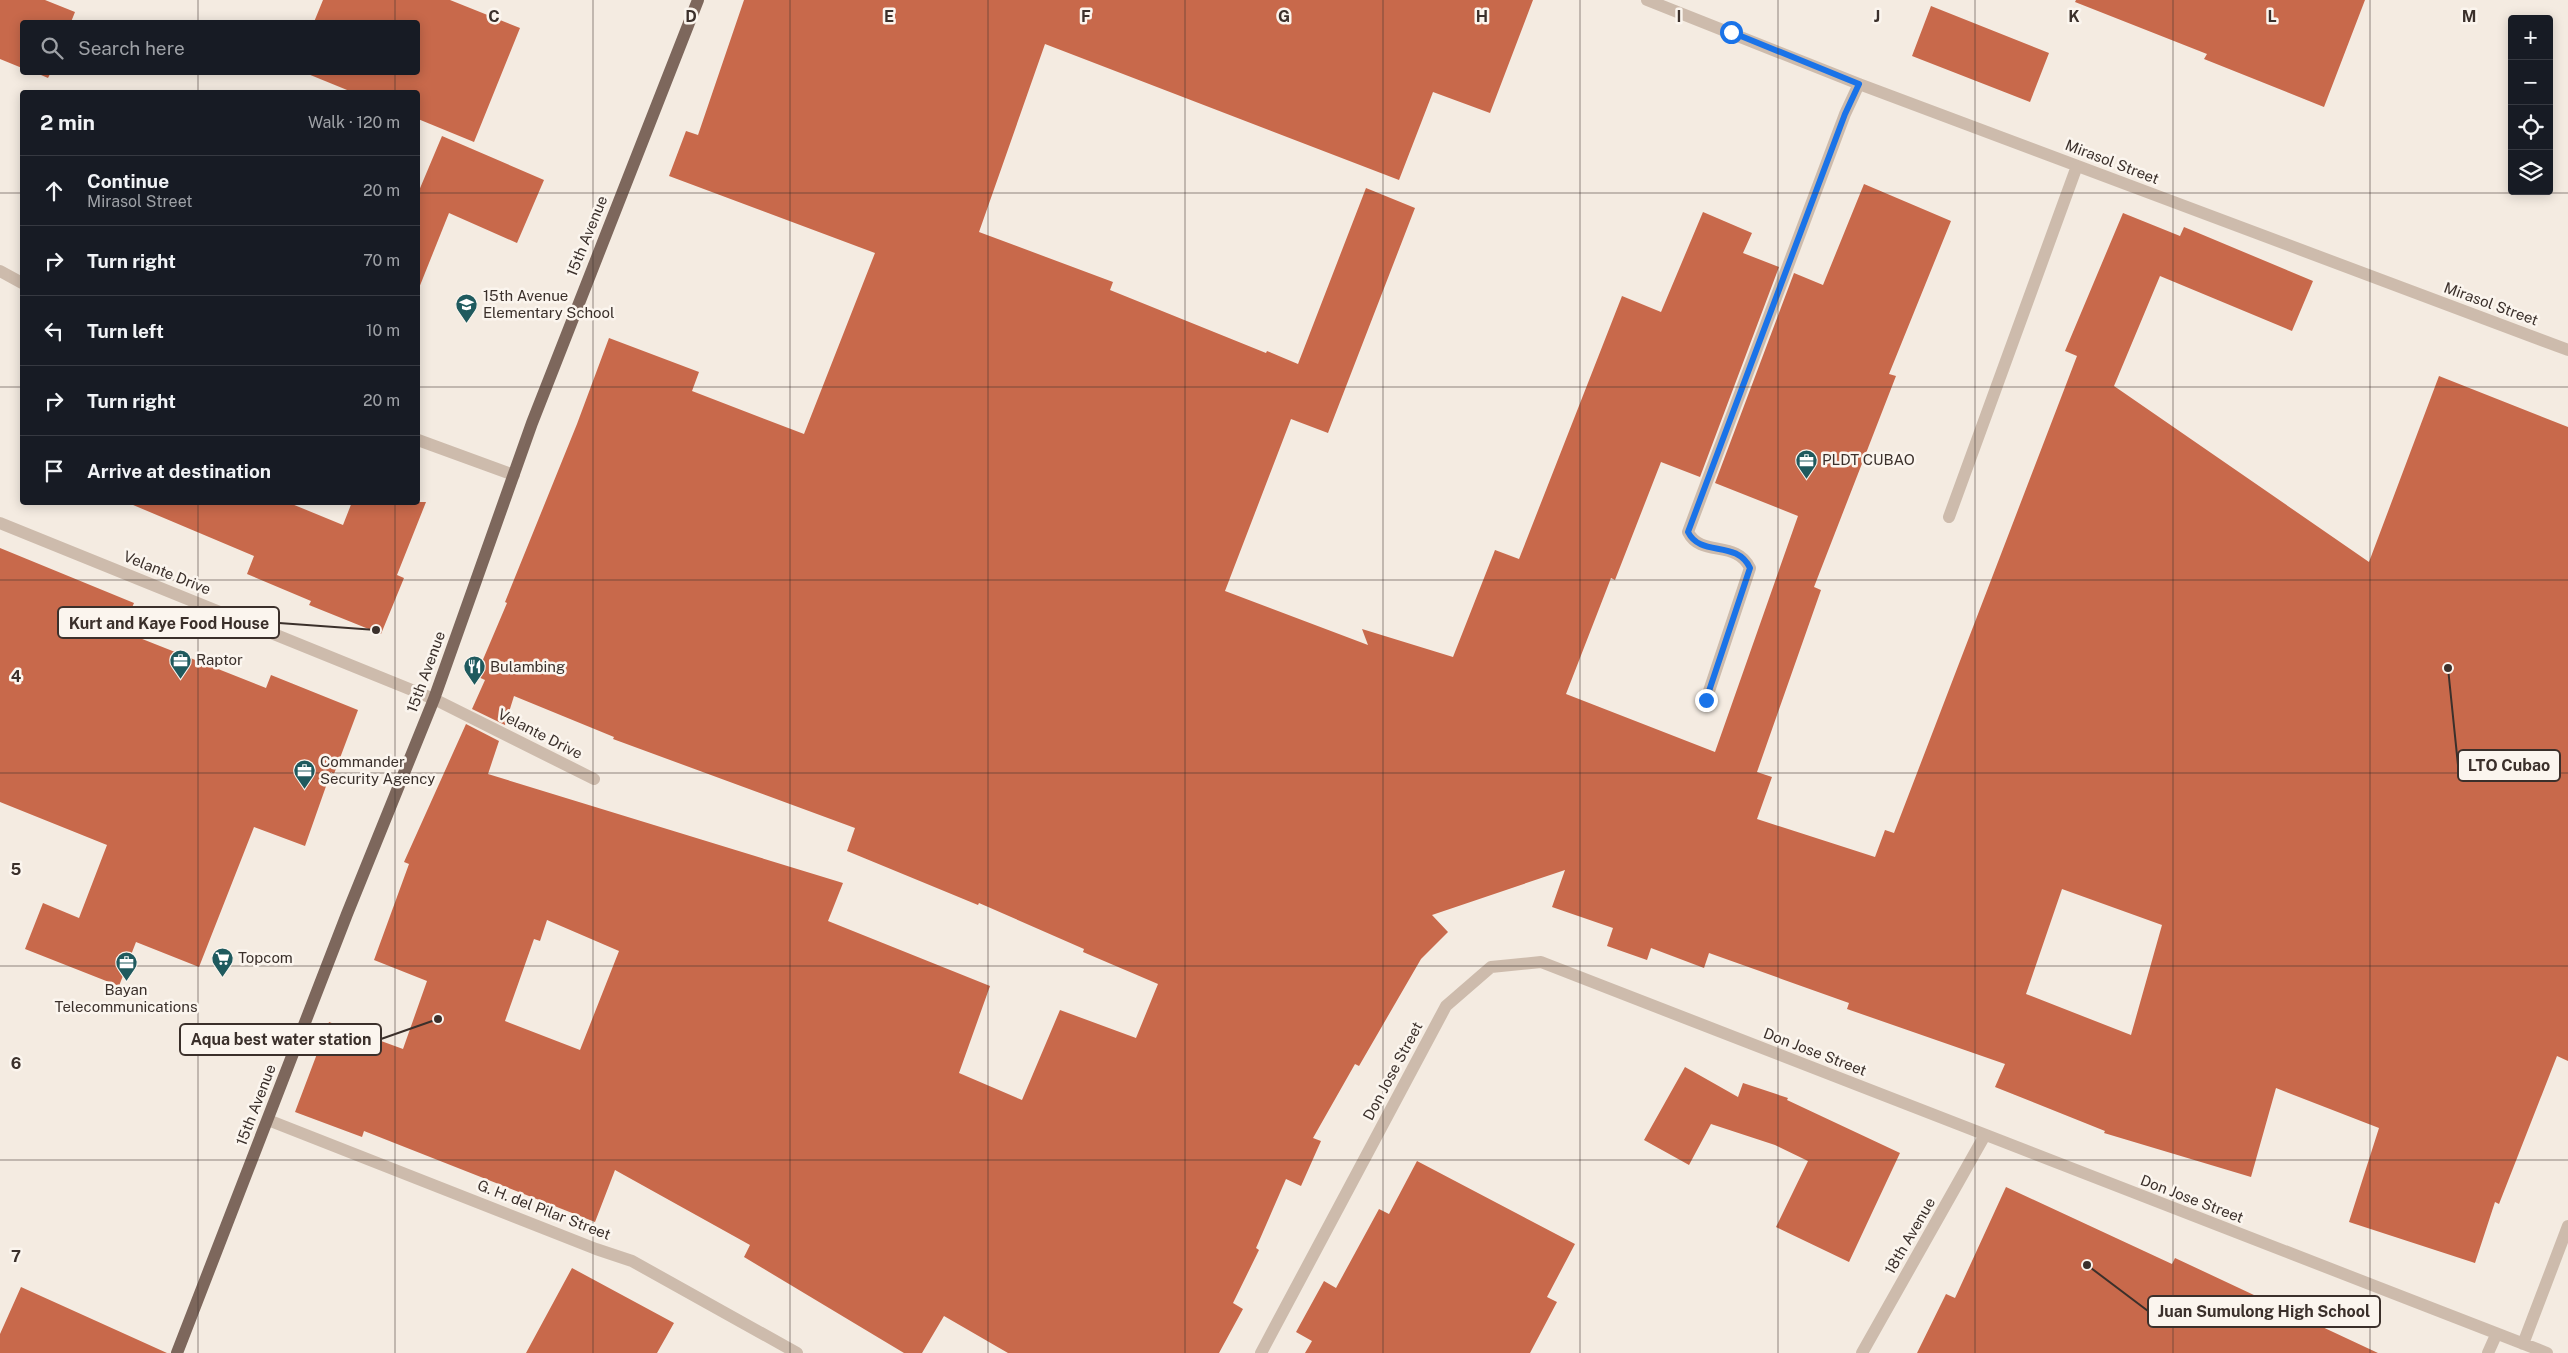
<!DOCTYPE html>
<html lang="en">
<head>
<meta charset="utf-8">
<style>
	:root { --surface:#171b24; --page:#242831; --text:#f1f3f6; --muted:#9ea1a6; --line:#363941 }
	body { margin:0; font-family:"Public Sans",sans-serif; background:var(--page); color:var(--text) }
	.controls { position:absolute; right:15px; top:15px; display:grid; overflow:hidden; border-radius:5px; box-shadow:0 2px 12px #0003 }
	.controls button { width:45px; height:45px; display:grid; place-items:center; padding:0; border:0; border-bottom:1px solid var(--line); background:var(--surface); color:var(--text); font:25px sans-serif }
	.stop { position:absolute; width:15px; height:15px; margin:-11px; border:4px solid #1a73e8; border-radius:50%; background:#fff }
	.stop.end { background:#1a73e8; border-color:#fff; box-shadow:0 1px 5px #0008 }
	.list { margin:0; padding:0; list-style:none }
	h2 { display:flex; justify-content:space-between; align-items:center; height:65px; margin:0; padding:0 20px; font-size:21px }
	h2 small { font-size:16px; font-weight:400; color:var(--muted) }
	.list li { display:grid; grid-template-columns:32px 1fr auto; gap:15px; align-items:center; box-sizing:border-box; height:70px; padding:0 20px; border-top:1px solid var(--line) }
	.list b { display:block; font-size:19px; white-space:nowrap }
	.list p { margin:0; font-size:16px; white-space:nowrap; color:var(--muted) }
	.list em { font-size:16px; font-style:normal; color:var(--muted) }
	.icon { flex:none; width:28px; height:28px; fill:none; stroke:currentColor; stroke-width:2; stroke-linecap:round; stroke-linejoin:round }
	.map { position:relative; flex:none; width:2568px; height:1353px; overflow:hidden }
	.search { position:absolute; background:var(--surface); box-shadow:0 2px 12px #0003; left:20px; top:20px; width:400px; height:55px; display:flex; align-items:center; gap:12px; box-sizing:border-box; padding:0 18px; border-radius:5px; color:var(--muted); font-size:19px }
	.panel { position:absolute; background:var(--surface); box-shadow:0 2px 12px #0003; left:20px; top:90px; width:400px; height:415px; border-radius:5px }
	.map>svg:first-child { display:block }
</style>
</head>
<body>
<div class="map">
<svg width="2568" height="1353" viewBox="0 0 2568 1353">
	<rect width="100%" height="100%" fill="#f4ebe1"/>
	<path fill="#c8694b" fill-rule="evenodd" d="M 0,0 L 45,0 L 75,12 L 71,22 L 22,22 L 22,68 L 0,59 Z
		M 323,0 L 450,0 L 520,28 L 474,142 L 418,119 L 418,92 L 352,92 L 303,72 L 418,72 L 418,22 L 314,22 Z
		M 744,0 L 1533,0 L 1490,113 L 1433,92 L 1399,180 L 1045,44 L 979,232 L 1113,282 L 1110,290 L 1266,353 L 1267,351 L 1298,364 L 1366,188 L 1415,208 L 1328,433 L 1291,419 L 1225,591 L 1368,645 L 1362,629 L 1453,657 L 1495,550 L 1519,559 L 1622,296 L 1661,312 L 1703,212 L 1752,233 L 1743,253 L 1779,267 L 1700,477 L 1661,462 L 1615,580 L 1611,578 L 1566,694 L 1715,752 L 1798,516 L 1715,483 L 1794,273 L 1823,285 L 1864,184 L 1951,221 L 1889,374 L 1896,376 L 1814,587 L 1821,590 L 1757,772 L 1772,777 L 1757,819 L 1875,857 L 1885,830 L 1894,833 L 2077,356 L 2065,351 L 2123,213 L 2180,236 L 2184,227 L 2313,281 L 2292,331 L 2160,276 L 2114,386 L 2369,562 L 2439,376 L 2568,427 L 2568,1061 L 2557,1056 L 2499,1204 L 2495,1202 L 2475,1263 L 2349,1222 L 2379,1128 L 2276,1088 L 2251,1177 L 2104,1133 L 2105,1131 L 1995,1087 L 2005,1064 L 1847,1009 L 1849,1003 L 1709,953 L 1704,968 L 1651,948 L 1647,960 L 1607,946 L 1613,928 L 1552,907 L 1565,870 L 1432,915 L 1448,932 L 1421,959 L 1359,1066 L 1355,1064 L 1313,1138 L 1321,1141 L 1301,1186 L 1286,1179 L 1256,1248 L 1259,1250 L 1233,1303 L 1243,1309 L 1219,1353 L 1008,1353 L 944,1316 L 922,1353 L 904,1353 L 744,1257 L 750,1245 L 615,1170 L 595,1222 L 364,1131 L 362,1137 L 295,1112 L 329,1022 L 403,1049 L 427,981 L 374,960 L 409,864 L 404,862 L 466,724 L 499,741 L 488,774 L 843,883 L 828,921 L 990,986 L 959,1073 L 1022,1100 L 1060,1010 L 1136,1038 L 1158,984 L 1083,952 L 1084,949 L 979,903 L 978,905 L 847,851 L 855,828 L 613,739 L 614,737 L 514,696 L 505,725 L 472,709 L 485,680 L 476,676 L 507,603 L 505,602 L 577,424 L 609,338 L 699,372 L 692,391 L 804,434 L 875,253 L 669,176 L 686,131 L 698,135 ZM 2062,889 L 2162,925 L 2131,1035 L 2026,994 ZM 547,920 L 619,951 L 580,1050 L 505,1021 L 534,939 L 540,941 Z
		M 2076,0 L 2365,0 L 2324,107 L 2204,59 L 2207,54 L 2075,2 Z
		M 1931,6 L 2049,53 L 2030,102 L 1912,56 Z
		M 34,72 L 51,72 L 48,78 Z
		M 442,136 L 544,180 L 517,243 L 449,213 L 419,288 L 418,193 Z
		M 126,502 L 287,502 L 343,525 L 352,502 L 426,502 L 397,575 L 404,578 L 381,634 L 309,605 L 311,601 L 247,574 L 254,556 Z
		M 0,548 L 134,603 L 122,631 L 266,688 L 271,675 L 358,710 L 334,774 L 331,772 L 305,846 L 254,827 L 199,967 L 136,942 L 119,986 L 25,949 L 43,903 L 79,918 L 107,845 L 0,802 Z
		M 1685,1067 L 1738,1097 L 1743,1083 L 1788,1098 L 1787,1100 L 1900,1153 L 1849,1262 L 1776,1227 L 1808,1161 L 1775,1145 L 1711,1124 L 1689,1165 L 1644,1140 Z
		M 1417,1161 L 1575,1244 L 1547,1297 L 1557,1302 L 1530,1353 L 1305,1353 L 1312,1341 L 1296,1332 L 1324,1281 L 1336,1288 L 1379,1209 L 1389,1214 Z
		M 2006,1187 L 2172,1264 L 2175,1258 L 2378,1353 L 1917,1353 L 1946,1294 L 1955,1298 Z
		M 572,1268 L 674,1323 L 657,1353 L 526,1353 Z
		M 21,1287 L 167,1353 L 0,1353 L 0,1334 Z"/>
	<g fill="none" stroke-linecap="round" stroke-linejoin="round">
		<path stroke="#cdbbac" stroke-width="12" d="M 1647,0 L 1859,84 L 2568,350
			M 0,271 L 22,283
			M 418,440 L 514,475
			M 1949,517 L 2077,166
			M 0,523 L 434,699 L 594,779
			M 1706,700 L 1750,568 C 1736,539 1701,558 1688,532 L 1845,114 L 1859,84
			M 268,1120 L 596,1249 L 632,1261 L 797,1353
			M 2523,1344 L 2568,1226
			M 1261,1353 L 1446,1006 L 1491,967 L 1541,962 L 2547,1353
			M 1862,1353 L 1985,1135
			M 2488,1353 L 2496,1335"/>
		<path stroke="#7d675c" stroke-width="12" d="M 177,1353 L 347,914 L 434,699 L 532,423 L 698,0"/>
	</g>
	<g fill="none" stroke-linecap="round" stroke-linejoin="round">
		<path stroke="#1a73e8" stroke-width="6" d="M 1706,700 L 1750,568 C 1736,539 1701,558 1688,532 L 1845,114 L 1859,84 L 1731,32"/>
	</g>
	<path fill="none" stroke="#3b302b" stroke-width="1" stroke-opacity="0.55" d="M 198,0 L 198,22M 395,0 L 395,22M 593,0 L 593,1353M 790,0 L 790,1353M 988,0 L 988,1353M 1185,0 L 1185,1353M 1383,0 L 1383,1353M 1580,0 L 1580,1353M 1778,0 L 1778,1353M 1975,0 L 1975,1353M 2173,0 L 2173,1353M 2370,0 L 2370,1353M 198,72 L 198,92M 395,72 L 395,92M 0,193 L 22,193M 418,193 L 2568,193M 0,387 L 22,387M 418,387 L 2568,387M 198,502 L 198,1353M 395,502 L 395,1353M 0,580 L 2568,580M 0,773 L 2568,773M 0,966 L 2568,966M 0,1160 L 2568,1160"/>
	<defs>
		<symbol id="school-pin" viewBox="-11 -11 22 30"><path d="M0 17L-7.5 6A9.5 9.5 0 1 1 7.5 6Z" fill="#1f5a5e" stroke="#fbf5ee"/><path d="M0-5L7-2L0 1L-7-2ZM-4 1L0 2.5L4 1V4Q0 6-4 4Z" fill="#fff"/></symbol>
		<symbol id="office-pin" viewBox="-11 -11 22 30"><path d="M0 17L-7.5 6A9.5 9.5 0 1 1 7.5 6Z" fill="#1f5a5e" stroke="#fbf5ee"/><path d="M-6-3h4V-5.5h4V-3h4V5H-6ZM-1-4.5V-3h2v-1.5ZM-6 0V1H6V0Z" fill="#fff"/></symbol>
		<symbol id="restaurant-pin" viewBox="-11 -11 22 30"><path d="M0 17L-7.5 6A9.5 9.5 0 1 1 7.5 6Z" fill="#1f5a5e" stroke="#fbf5ee"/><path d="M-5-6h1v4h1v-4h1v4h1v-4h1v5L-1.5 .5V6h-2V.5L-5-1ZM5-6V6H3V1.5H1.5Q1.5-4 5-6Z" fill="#fff"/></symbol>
		<symbol id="supermarket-pin" viewBox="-11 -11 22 30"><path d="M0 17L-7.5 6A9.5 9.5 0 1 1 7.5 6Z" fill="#1f5a5e" stroke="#fbf5ee"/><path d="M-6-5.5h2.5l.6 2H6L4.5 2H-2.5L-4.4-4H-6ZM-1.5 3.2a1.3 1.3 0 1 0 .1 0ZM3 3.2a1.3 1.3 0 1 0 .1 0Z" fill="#fff"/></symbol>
	</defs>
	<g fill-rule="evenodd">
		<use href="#school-pin" x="454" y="292" width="25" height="34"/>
		<use href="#office-pin" x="1794" y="448" width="25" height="34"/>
		<use href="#office-pin" x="168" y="648" width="25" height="34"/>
		<use href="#restaurant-pin" x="462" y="654" width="25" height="34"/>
		<use href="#office-pin" x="292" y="758" width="25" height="34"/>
		<use href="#supermarket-pin" x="210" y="946" width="25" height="34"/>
		<use href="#office-pin" x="114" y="950" width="25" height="34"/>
	</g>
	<g text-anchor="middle" stroke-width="5" stroke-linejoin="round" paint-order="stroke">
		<g font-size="15" fill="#3b302b" stroke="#fbf5ee">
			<text transform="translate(2112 162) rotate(21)" y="5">Mirasol Street</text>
			<text transform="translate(587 236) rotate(-68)" y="5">15th Avenue</text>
			<text transform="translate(2491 304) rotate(20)" y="5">Mirasol Street</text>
			<text transform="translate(167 573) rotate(22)" y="5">Velante Drive</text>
			<text transform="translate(426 672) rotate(-70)" y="5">15th Avenue</text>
			<text transform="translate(540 734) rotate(27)" y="5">Velante Drive</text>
			<text transform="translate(1815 1052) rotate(21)" y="5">Don Jose Street</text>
			<text transform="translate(1393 1071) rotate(-62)" y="5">Don Jose Street</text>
			<text transform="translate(256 1105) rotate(-69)" y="5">15th Avenue</text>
			<text transform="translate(2192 1199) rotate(21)" y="5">Don Jose Street</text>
			<text transform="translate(544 1210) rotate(21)" y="5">G. H. del Pilar Street</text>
			<text transform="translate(1910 1236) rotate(-60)" y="5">18th Avenue</text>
		</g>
		<g font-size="15" fill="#3b302b" stroke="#fbf5ee" text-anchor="start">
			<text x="483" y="301">15th Avenue<tspan x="483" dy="17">Elementary School</tspan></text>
			<text x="1822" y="465">PLDT CUBAO</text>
			<text x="196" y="665">Raptor</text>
			<text x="490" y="672">Bulambing</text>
			<text x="320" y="767">Commander<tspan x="320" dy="17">Security Agency</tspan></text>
			<text x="238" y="963">Topcom</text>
			<text x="126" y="995" text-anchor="middle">Bayan<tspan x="126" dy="17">Telecommunications</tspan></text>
		</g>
	</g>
	<g font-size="16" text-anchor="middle" font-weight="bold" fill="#3b302b" stroke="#fbf5ee" stroke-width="5" stroke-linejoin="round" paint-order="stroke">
		<text x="494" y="22">C</text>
		<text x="691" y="22">D</text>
		<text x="889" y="22">E</text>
		<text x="1086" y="22">F</text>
		<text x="1284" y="22">G</text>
		<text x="1482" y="22">H</text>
		<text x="1679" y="22">I</text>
		<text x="1877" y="22">J</text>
		<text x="2074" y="22">K</text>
		<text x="2272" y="22">L</text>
		<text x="2469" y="22">M</text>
		<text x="16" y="682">4</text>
		<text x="16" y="875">5</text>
		<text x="16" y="1069">6</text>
		<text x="16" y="1262">7</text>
	</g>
	<path fill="none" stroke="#3b302b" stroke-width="2" d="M376 630L279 623M2448 668L2458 765M438 1019L381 1039M2087 1265L2148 1311"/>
	<g fill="#3b302b" stroke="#fbf5ee" stroke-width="2">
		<circle cx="376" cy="630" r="5"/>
		<circle cx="2448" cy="668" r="5"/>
		<circle cx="438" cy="1019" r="5"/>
		<circle cx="2087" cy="1265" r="5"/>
	</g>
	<g fill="#fbf5ee" stroke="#3b302b" stroke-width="2">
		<rect x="58" y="607" width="221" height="31" rx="5"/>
		<rect x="2458" y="750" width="102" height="31" rx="5"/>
		<rect x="180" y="1024" width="201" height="31" rx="5"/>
		<rect x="2148" y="1296" width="232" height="31" rx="5"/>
	</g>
	<g font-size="16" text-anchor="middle" font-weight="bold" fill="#3b302b">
		<text x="169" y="629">Kurt and Kaye Food House</text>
		<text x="2509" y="771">LTO Cubao</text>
		<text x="281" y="1045">Aqua best water station</text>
		<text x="2264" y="1317">Juan Sumulong High School</text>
	</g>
</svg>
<div class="controls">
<button>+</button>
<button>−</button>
<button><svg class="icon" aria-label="locate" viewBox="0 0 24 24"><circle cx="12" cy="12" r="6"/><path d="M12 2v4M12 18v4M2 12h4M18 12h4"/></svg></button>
<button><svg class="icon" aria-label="layers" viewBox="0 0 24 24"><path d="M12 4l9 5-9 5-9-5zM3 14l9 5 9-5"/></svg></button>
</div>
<div class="stop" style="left:1731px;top:32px"></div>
<div class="stop end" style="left:1706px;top:700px"></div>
<div class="search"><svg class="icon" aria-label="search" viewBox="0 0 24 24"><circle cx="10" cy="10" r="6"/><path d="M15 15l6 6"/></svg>Search here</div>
<section class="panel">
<h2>2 min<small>Walk · 120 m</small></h2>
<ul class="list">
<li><svg class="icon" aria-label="ahead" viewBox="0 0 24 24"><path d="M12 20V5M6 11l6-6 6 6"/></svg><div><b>Continue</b><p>Mirasol Street</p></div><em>20 m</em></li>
<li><svg class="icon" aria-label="right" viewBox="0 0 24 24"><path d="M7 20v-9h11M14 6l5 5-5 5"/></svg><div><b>Turn right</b></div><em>70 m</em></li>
<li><svg class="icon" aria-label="left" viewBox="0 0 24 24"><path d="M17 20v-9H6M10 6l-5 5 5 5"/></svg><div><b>Turn left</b></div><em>10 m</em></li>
<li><svg class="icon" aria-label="right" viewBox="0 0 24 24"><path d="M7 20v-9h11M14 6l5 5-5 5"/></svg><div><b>Turn right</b></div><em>20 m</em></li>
<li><svg class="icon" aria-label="arrive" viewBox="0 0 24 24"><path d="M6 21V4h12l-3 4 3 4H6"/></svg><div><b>Arrive at destination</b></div></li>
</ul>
</section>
</div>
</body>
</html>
